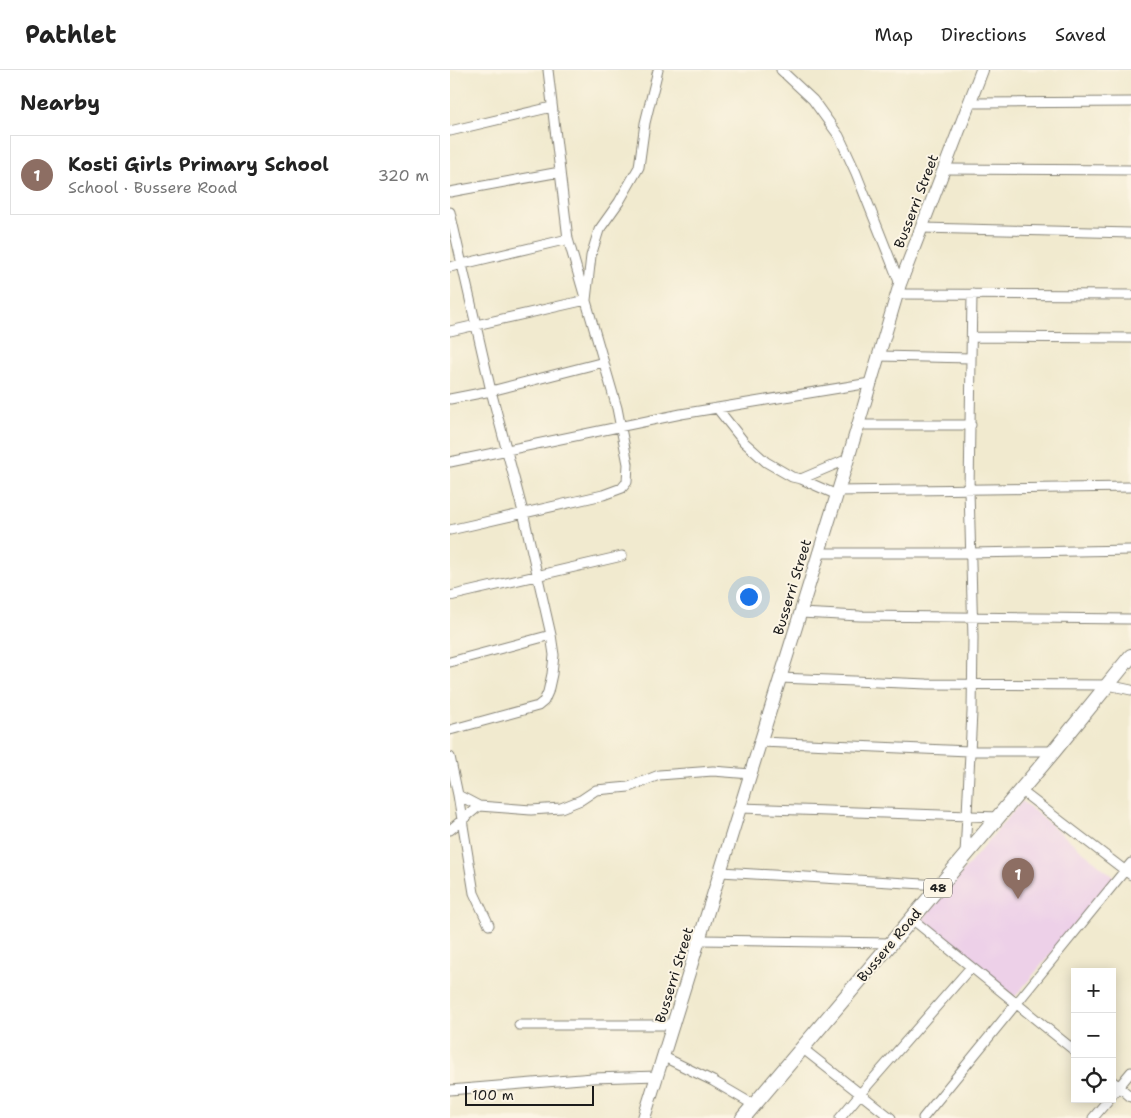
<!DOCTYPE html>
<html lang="en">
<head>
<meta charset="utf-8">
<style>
	:root { --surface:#fff; --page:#f2f2f2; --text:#222; --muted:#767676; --line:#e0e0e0; --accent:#111827 }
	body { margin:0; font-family:"Shantell Sans",sans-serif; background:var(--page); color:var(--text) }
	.controls { position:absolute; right:15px; bottom:15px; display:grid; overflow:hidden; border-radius:0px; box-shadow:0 2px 12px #0003 }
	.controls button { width:45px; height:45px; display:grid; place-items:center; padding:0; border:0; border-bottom:1px solid var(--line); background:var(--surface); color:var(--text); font:25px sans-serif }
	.scale { position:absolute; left:15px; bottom:12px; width:129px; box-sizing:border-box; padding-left:5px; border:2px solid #1c1c1c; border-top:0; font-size:14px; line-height:18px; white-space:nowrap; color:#1c1c1c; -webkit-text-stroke:4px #fcf5e5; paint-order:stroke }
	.you { position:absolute; left:298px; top:526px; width:18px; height:18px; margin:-12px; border:4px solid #fff; border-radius:50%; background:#1a73e8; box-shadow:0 0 0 8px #1a73e833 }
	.badge { display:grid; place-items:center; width:32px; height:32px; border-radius:50%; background:var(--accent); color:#fff; font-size:16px; font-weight:700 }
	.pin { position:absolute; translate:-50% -41px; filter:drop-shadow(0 1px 2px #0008) }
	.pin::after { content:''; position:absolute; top:26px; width:18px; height:15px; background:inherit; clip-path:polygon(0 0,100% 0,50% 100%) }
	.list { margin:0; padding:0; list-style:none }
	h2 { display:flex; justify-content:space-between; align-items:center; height:65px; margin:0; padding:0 20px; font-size:21px }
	h2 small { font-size:16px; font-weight:400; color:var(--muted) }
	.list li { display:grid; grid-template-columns:32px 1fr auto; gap:15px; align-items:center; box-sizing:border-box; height:80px; margin:0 10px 10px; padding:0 10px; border:1px solid var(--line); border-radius:0px }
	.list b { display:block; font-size:19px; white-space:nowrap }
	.list p { margin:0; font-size:16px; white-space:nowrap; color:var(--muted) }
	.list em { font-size:16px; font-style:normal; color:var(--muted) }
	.icon { flex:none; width:28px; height:28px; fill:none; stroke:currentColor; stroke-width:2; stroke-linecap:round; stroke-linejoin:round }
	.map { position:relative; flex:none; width:681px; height:1048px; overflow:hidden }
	header { display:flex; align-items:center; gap:30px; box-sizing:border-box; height:70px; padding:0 25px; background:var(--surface); border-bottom:1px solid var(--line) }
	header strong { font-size:24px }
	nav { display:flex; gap:28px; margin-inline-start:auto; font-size:18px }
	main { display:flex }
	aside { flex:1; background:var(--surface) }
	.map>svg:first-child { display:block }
</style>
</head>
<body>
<header>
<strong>Pathlet</strong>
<nav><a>Map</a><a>Directions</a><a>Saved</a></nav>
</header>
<main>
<aside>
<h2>Nearby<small></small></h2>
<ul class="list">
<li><span class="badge" style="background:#8d6e63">1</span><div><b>Kosti Girls Primary School</b><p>School · Bussere Road</p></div><em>320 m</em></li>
</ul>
</aside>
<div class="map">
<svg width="681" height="1048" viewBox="0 0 681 1048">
	<rect width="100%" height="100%" fill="#fcf5e5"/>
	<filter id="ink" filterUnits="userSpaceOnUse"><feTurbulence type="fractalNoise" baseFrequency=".02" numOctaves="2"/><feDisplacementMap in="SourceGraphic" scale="10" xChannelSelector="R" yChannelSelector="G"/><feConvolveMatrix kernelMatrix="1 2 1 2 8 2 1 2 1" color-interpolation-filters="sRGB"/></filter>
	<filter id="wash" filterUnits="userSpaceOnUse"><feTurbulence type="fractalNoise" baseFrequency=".0096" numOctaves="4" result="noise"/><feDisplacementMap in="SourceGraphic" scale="20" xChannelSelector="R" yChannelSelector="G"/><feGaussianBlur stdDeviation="1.12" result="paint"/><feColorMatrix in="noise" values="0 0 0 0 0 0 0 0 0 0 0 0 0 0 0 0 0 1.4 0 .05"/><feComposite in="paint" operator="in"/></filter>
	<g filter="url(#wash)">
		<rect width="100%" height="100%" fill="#f1eacf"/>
		<path fill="#edd0e8" d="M 572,731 L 664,807 L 565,927 L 472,850 Z"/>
	</g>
	<g filter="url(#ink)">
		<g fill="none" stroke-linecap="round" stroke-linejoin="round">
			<defs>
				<path id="minor" d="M 331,0 L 363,30 L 389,66 L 406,103 L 450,214
					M 519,33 L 681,32
					M 0,61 L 102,37
					M 495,99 L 681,100
					M 0,122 L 110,102
					M 0,142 L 41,321 L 73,442 L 101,565 L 104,585 L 102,604 L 98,622 L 94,631 L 88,636 L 0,660
					M 472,158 L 681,163
					M 0,197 L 118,169
					M 447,224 L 681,225
					M 0,261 L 136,230 L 141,186 L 149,160 L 169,132 L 189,97 L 195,53 L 208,0
					M 522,267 L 681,268
					M 429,286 L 521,288
					M 0,329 L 41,321 L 154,292
					M 267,338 L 294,372 L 316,392 L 342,407 L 351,409 L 387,425
					M 407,355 L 521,355
					M 0,392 L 231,344 L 420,313
					M 351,409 L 398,389
					M 387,421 L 681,417
					M 0,460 L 153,425 L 172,418 L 177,412 L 178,394 L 167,338 L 118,169 L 98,0
					M 368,483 L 521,483 L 681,480
					M 0,526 L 172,486
					M 350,543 L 410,546 L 681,549
					M 0,592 L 101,565
					M 330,608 L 477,614 L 658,615 L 681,620
					M 311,672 L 519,681 L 604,681
					M 0,687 L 8,725 L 24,823 L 39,855
					M 570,720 L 681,805
					M 8,725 L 29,736
					M 291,738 L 548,747
					M 0,760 L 29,736 L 81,740 L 111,738 L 131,730 L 146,720 L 179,717 L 209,705 L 263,701 L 301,704
					M 515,785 L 522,642 L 523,568 L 519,420 L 522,224
					M 271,802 L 490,815
					M 462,849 L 625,981
					M 250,870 L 441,873
					M 69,955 L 224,955
					M 352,978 L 441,1048
					M 214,987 L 263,1011 L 304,1035
					M 662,1011 L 681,1027
					M 0,1020 L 143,1008 L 208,1006
					M 662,1025 L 681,1002
					M 390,1048 L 410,1024 L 521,897
					M 473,1048 L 681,793
					M 643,1048 L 659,1029"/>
				<path id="secondary" d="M 194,1048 L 398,389 L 450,214 L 532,0"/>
				<path id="primary" d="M 293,1048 L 604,681 L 681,586"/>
			</defs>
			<use href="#minor" stroke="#868376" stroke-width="11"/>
			<use href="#secondary" stroke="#868376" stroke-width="14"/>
			<use href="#primary" stroke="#868376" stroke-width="16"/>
			<use href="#minor" stroke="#fff" stroke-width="9"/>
			<use href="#secondary" stroke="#fff" stroke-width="12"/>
			<use href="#primary" stroke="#fff" stroke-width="14"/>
		</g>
	</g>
	<g text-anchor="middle" stroke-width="4" stroke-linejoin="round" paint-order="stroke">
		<rect fill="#fcf5e5" stroke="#5f5d58" stroke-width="1" x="474" y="808.5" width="28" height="19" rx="4"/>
		<g font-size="12" font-weight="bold" fill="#1c1c1c">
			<text x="488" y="822">48</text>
		</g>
		<g font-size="14" fill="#1c1c1c" stroke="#fcf5e5">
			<text transform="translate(466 131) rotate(-69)" y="5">Busserri Street</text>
			<text transform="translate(342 517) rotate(-73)" y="5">Busserri Street</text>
			<text transform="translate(439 875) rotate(-50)" y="5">Bussere Road</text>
			<text transform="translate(224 905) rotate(-73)" y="5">Busserri Street</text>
		</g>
	</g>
</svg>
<div class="controls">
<button>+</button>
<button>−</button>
<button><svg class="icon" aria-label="locate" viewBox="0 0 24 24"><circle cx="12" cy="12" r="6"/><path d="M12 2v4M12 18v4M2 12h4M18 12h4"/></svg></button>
</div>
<div class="scale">100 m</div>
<div class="you"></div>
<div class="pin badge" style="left:568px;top:829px;background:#8d6e63">1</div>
</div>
</main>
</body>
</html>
